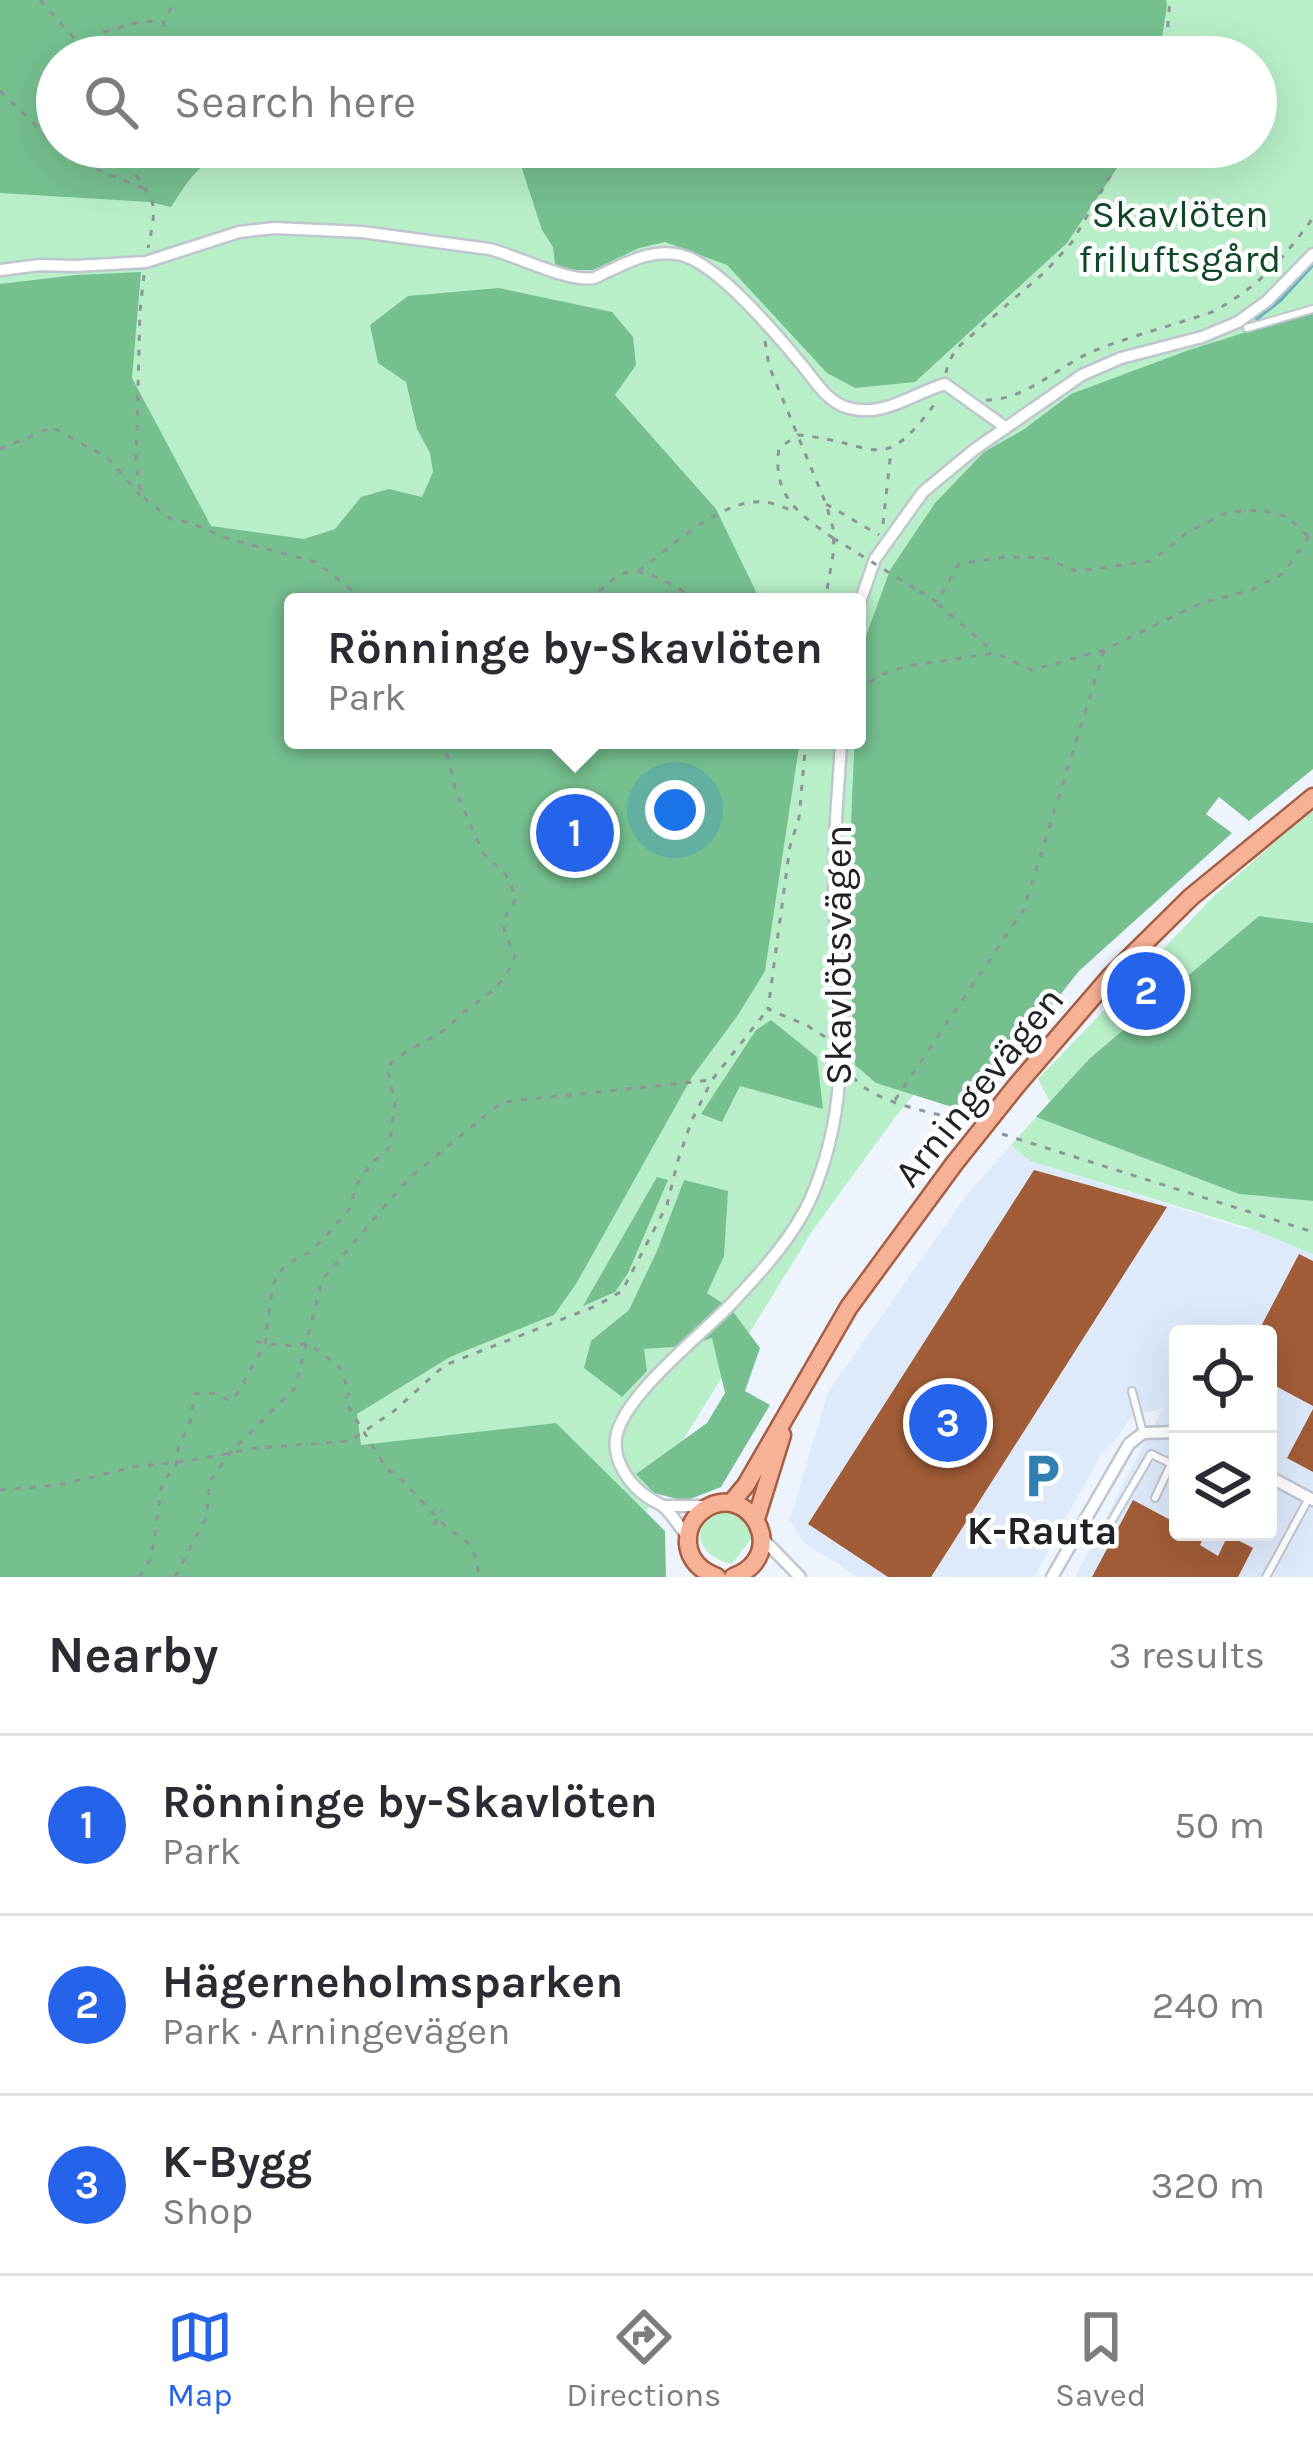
<!DOCTYPE html>
<html lang="en">
<head>
<meta charset="utf-8">
<style>
	:root { --surface:#fff; --page:#f2f2f3; --text:#2b2b33; --muted:#7c7c81; --line:#e1e1e2; --accent:#2563eb }
	body { margin:0; font-family:Karla,sans-serif; background:var(--page); color:var(--text) }
	.controls { position:absolute; right:36px; bottom:36px; display:grid; overflow:hidden; border-radius:12px; box-shadow:0 12px 48px #0002 }
	.controls button { width:108px; height:108px; display:grid; place-items:center; padding:0; border:0; border-bottom:3px solid var(--line); background:var(--surface); color:var(--text); font:60px sans-serif }
	.you { position:absolute; left:675px; top:810px; width:42px; height:42px; margin:-30px; border:9px solid #fff; border-radius:50%; background:#1a73e8; box-shadow:0 0 0 18px #1a73e833 }
	.badge { display:grid; place-items:center; width:78px; height:78px; border-radius:50%; background:var(--accent); color:#fff; font-size:39px; font-weight:700 }
	.pin { position:absolute; translate:-50% -50%; border:6px solid #fff; box-shadow:0 3px 12px #0006 }
	.popup { position:absolute; left:284px; top:593px; width:582px; height:156px; box-sizing:border-box; display:grid; place-content:center; border-radius:12px; background:var(--surface); filter:drop-shadow(0 3px 9px #0005); font-size:39px; white-space:nowrap; color:var(--muted) }
	.popup b { font-size:45px; color:var(--text) }
	.popup::after { content:''; position:absolute; left:50%; top:100%; margin-left:-24px; border:24px solid transparent; border-top-color:var(--surface) }
	.list { margin:0; padding:0; list-style:none }
	h2 { display:flex; justify-content:space-between; align-items:center; height:156px; margin:0; padding:0 48px; font-size:51px }
	h2 small { font-size:39px; font-weight:400; color:var(--muted) }
	.list li { display:grid; grid-template-columns:78px 1fr auto; gap:36px; align-items:center; box-sizing:border-box; height:180px; padding:0 48px; border-top:3px solid var(--line) }
	.list b { display:block; font-size:45px; white-space:nowrap }
	.list p { margin:0; font-size:39px; white-space:nowrap; color:var(--muted) }
	.list em { font-size:39px; font-style:normal; color:var(--muted) }
	.icon { flex:none; width:66px; height:66px; fill:none; stroke:currentColor; stroke-width:2; stroke-linecap:round; stroke-linejoin:round }
	.map { position:relative; flex:none; width:1313px; height:1577px; overflow:hidden }
	.search { position:absolute; background:var(--surface); box-shadow:0 12px 48px #0002; left:36px; right:36px; top:36px; height:132px; display:flex; align-items:center; gap:30px; box-sizing:border-box; padding:0 42px; border-radius:66px; color:var(--muted); font-size:45px }
	.sheet { height:696px; background:var(--surface) }
	nav { display:flex; justify-content:space-around; align-items:center; box-sizing:border-box; height:168px; border-top:3px solid var(--line); background:var(--surface); font-size:33px; color:var(--muted) }
	nav a { display:grid; justify-items:center; gap:6px }
	nav .on { color:var(--accent) }
	.map>svg:first-child { display:block }
</style>
</head>
<body>
<div class="map">
<svg width="1313" height="1577" viewBox="0 0 1313 1577">
	<rect width="100%" height="100%" fill="#edf4fe"/>
	<path fill="#dee9fa" fill-rule="evenodd" d="M 1011,1145 L 1030,1161 L 1248,1230 L 1249,1228 L 1313,1254 L 1313,1577 L 1075,1577 L 1163,1408 L 1131,1417 L 1114,1442 L 1101,1454 L 1034,1577 L 858,1577 L 804,1543 L 790,1520 L 828,1392 L 966,1196 ZM 1178,1334 L 1268,1334 L 1268,1532 L 1178,1532 Z"/>
	<path fill="#b8efc9" fill-rule="evenodd" d="M 0,0 L 1313,0 L 1313,710 L 1077,895 L 896,1116 L 813,1230 L 667,1466 L 617,1577 L 0,1577 ZM 57,57 L 1256,57 L 1256,147 L 57,147 ZM 293,602 L 857,602 L 857,740 L 293,740 Z
		M 1313,811 L 1313,923 L 1259,916 L 1090,1058 L 1050,1102 L 1038,1079 L 1215,895 L 1299,821 Z
		M 1036,1117 L 1239,1194 L 1313,1201 L 1313,1254 L 1249,1228 L 1030,1161 L 1011,1145 Z
		M 730,1510 C 744,1516 749,1522 753,1536 L 732,1564 C 691,1555 689,1517 730,1510 Z"/>
	<path fill="#76c090" d="M 0,0 L 1166,0 L 1167,5 L 1159,57 L 57,57 L 57,147 L 334,147 C 299,148 237,142 208,162 C 192,173 182,190 171,207 L 150,202 L 0,193 Z
		M 515,147 L 1131,147 L 1067,243 L 915,382 L 855,388 L 827,373 L 727,265 L 665,242 L 639,248 L 593,270 L 571,270 L 555,264 L 553,247 L 542,230 Z
		M 141,272 L 132,378 L 211,526 L 304,539 L 335,529 L 361,497 L 389,489 L 422,497 L 433,472 L 430,453 L 417,429 L 406,382 L 378,363 L 370,325 L 408,296 L 499,288 L 612,312 L 633,337 L 636,365 L 615,395 L 716,509 L 761,602 L 293,602 L 293,740 L 800,740 L 765,971 L 738,1015 L 692,1077 L 576,1284 L 554,1315 L 450,1357 L 357,1414 L 361,1445 L 556,1423 L 665,1531 L 666,1577 L 0,1577 L 0,284 L 76,275 Z
		M 1313,311 L 1313,769 L 1249,821 L 1219,797 L 1206,814 L 1232,833 L 1079,971 L 968,1112 L 876,1083 L 855,1065 C 849,957 848,849 855,740 L 857,740 L 857,698 L 866,636 L 890,570 L 935,503 L 984,452 L 1023,430 L 1071,394 L 1189,350 Z
		M 1259,916 L 1313,923 L 1313,1201 L 1239,1194 L 1036,1117 L 1090,1058 Z
		M 771,1020 L 817,1057 L 823,1109 L 740,1086 L 722,1122 L 701,1114 L 756,1030 Z
		M 657,1177 L 668,1180 L 628,1273 L 615,1292 L 583,1306 Z
		M 684,1180 L 728,1191 L 724,1256 L 707,1293 L 731,1309 L 760,1348 L 745,1391 L 770,1405 L 721,1487 L 685,1501 L 654,1493 L 636,1474 L 707,1423 L 725,1393 L 712,1338 L 687,1346 L 644,1349 L 647,1371 L 622,1397 L 584,1368 L 591,1341 L 629,1310 L 657,1251 Z"/>
	<g fill="none" stroke-linecap="round" stroke-linejoin="round">
		<path stroke="#61afba" stroke-width="4.5" d="M 1257,318 L 1280,300 L 1313,264"/>
	</g>
	<path fill="#a15d37" d="M 1034,1170 L 1167,1207 L 931,1577 L 888,1577 L 808,1524 Z
		M 1299,1254 L 1313,1261 L 1313,1406 L 1268,1382 L 1268,1334 L 1257,1334 Z
		M 1313,1409 L 1313,1472 L 1287,1458 Z
		M 1133,1500 L 1178,1524 L 1178,1532 L 1192,1532 L 1203,1538 L 1200,1545 L 1218,1556 L 1228,1535 L 1253,1548 L 1238,1577 L 1092,1577 Z"/>
	<g fill="none" stroke-linecap="round" stroke-linejoin="round">
		<defs>
			<path id="lane" d="M 1247,328 L 1313,309
				M 1132,1391 L 1143,1433
				M 1155,1498 L 1171,1464
				M 1175,1509 L 1178,1503
				M 1056,1536 L 1071,1545
				M 1100,1541 L 1151,1454 L 1178,1467
				M 1266,1577 L 1309,1498"/>
			<path id="street" d="M 0,270 L 40,265 L 75,266 L 146,262 L 239,232 L 274,228 L 362,232 L 489,249 C 516,255 568,283 594,278 C 600,276 605,272 611,270 C 634,259 655,249 681,255 C 718,264 777,335 802,365 C 815,381 828,403 849,408 C 883,418 914,393 945,384 L 1005,427
				M 857,611 L 875,559 L 923,492 L 975,449 L 1082,375 L 1121,358 L 1202,337 L 1238,322 L 1267,301 L 1313,254
				M 1268,1476 L 1313,1500
				M 663,1506 L 706,1506
				M 687,1536 C 680,1527 673,1516 665,1508 C 660,1503 654,1502 649,1498 C 630,1486 613,1462 616,1438 C 622,1396 704,1333 734,1301 C 762,1271 793,1237 810,1200 C 858,1091 835,998 834,886 C 833,837 839,788 841,740
				M 763,1539 L 800,1577
				M 1052,1577 L 1129,1444 L 1143,1433 L 1178,1432"/>
			<path id="primary" d="M 731,1503 L 746,1485 L 849,1307 L 954,1164 L 1017,1085 L 1110,977 L 1191,897 L 1313,797
				M 756,1519 L 782,1435
				M 717,1577 C 702,1571 690,1562 688,1544 C 687,1531 692,1519 702,1511 C 747,1477 793,1555 733,1577"/>
		</defs>
		<use href="#lane" stroke="#bfc6d0" stroke-width="10"/>
		<use href="#street" stroke="#bfc6d0" stroke-width="15"/>
		<use href="#primary" stroke="#a75e42" stroke-width="21"/>
		<path stroke="#8e949a" stroke-width="3" stroke-dasharray="6 9" stroke-linecap="butt" d="M 40,0 L 90,56
			M 93,57 L 97,34 L 143,21 L 164,22
			M 163,57 L 164,22 L 175,0
			M 1165,57 L 1170,0
			M 0,91 L 57,146
			M 58,147 L 71,159 L 148,190
			M 130,147 L 128,161 C 152,206 160,192 148,248
			M 144,275 L 140,311 L 136,463 L 141,496 L 171,519 L 191,523 L 229,539 L 316,562 L 352,590 L 362,602
			M 765,341 L 769,366 L 826,504 L 833,528 L 834,549 L 825,602
			M 946,373 L 948,363 L 957,348 L 1046,271 L 1072,242 L 1127,147
			M 986,400 C 1027,400 1059,365 1096,350 C 1134,335 1174,325 1212,312 C 1259,287 1282,260 1313,218
			M 0,449 L 52,427 L 108,458 L 140,495
			M 826,504 L 879,535
			M 883,524 L 891,450
			M 833,538 C 798,513 772,496 779,448 L 798,435 C 880,442 880,480 939,398
			M 639,571 C 670,547 724,497 765,502 C 774,503 785,508 793,511
			M 919,591 L 937,602 L 959,564 L 1005,557 L 1045,558 L 1076,571 L 1152,561 L 1188,532 L 1228,512 L 1260,510 L 1288,517 L 1313,541
			M 588,602 C 600,591 612,577 627,572 C 645,567 684,590 697,602
			M 938,604 L 994,652
			M 857,690 L 881,675 L 907,666 L 995,653 L 1032,670 L 1104,650 L 1201,603 L 1249,591 L 1284,573 L 1313,530
			M 806,740 L 799,818 L 790,846 L 768,1009 L 808,1026 L 828,1039
			M 853,1077 C 876,1105 936,1113 971,1122
			M 895,1100 L 1024,909 L 1104,651
			M 1002,1134 L 1313,1232
			M 256,1341 L 265,1344 L 297,1346 L 306,1343 L 313,1347 L 339,1366 L 349,1392 L 345,1401 L 386,1468 L 401,1479 L 447,1528 C 473,1543 475,1548 479,1577
			M 0,1490 L 59,1485 L 133,1467 L 194,1460 L 257,1448 L 350,1441 L 394,1411 L 445,1365 L 596,1306 L 622,1291 L 667,1205 L 678,1160 L 692,1120 L 712,1080 L 768,1009
			M 434,1525 L 442,1511
			M 139,1577 L 150,1560 L 154,1541 L 162,1482 L 176,1467 L 178,1448 L 190,1423 L 195,1394 L 215,1393 L 228,1400 L 234,1399 L 265,1344 L 272,1289 L 277,1275 L 288,1263 L 309,1253 L 328,1234 L 349,1210 L 357,1184 L 371,1164 L 389,1148 L 395,1104 L 387,1067 C 403,1051 425,1043 444,1030 C 452,1025 457,1017 465,1011 C 488,995 507,983 515,955 C 502,929 498,922 517,898 L 505,874 L 483,853 L 456,792 L 444,740
			M 175,1577 L 206,1518 L 210,1481 L 230,1453 L 295,1388 L 322,1280 L 408,1179 L 502,1102 L 712,1080"/>
		<use href="#lane" stroke="#fff" stroke-width="6"/>
		<use href="#street" stroke="#fff" stroke-width="10"/>
		<use href="#primary" stroke="#f6b297" stroke-width="16"/>
		<path stroke="#8e949a" stroke-width="3" stroke-dasharray="6 9" stroke-linecap="butt" d="M 833,538 L 919,591"/>
	</g>
	<defs>
		<symbol id="parking-bare" viewBox="-9 -9 18 18"><path d="M-3.5-5.5H1a3.5 3.5 0 0 1 0 7H-1V5.5H-3.5ZM-1-3.4V-.6H.8a1.4 1.4 0 0 0 0-2.8Z" fill="#3080b2" stroke="#fff" stroke-width="2.5" paint-order="stroke"/></symbol>
	</defs>
	<g fill-rule="evenodd">
		<use href="#parking-bare" x="1009" y="1443" width="66" height="66"/>
	</g>
	<g text-anchor="middle" stroke-width="9" stroke-linejoin="round" paint-order="stroke">
		<g font-size="39" fill="#0e4828" stroke="#fff">
			<text x="1180" y="227">Skavlöten<tspan x="1180" dy="45">friluftsgård</tspan></text>
		</g>
		<g font-size="39" fill="#202326" stroke="#fff">
			<text transform="translate(837 955) rotate(-90)" y="14">Skavlötsvägen</text>
			<text transform="translate(978 1086) rotate(-51)" y="14">Arningevägen</text>
		</g>
		<g font-size="39" font-weight="bold" fill="#202326" stroke="#fff">
			<text x="1042" y="1544">K-Rauta</text>
		</g>
	</g>
</svg>
<div class="controls">
<button><svg class="icon" aria-label="locate" viewBox="0 0 24 24"><circle cx="12" cy="12" r="6"/><path d="M12 2v4M12 18v4M2 12h4M18 12h4"/></svg></button>
<button><svg class="icon" aria-label="layers" viewBox="0 0 24 24"><path d="M12 4l9 5-9 5-9-5zM3 14l9 5 9-5"/></svg></button>
</div>
<div class="you"></div>
<div class="pin badge" style="left:575px;top:833px">1</div>
<div class="popup"><b>Rönninge by-Skavlöten</b>Park</div>
<div class="pin badge" style="left:1146px;top:991px">2</div>
<div class="pin badge" style="left:948px;top:1423px">3</div>
<div class="search"><svg class="icon" aria-label="search" viewBox="0 0 24 24"><circle cx="10" cy="10" r="6"/><path d="M15 15l6 6"/></svg>Search here</div>
</div>
<section class="sheet">
<h2>Nearby<small>3 results</small></h2>
<ul class="list">
<li><span class="badge">1</span><div><b>Rönninge by-Skavlöten</b><p>Park</p></div><em>50 m</em></li>
<li><span class="badge">2</span><div><b>Hägerneholmsparken</b><p>Park · Arningevägen</p></div><em>240 m</em></li>
<li><span class="badge">3</span><div><b>K-Bygg</b><p>Shop</p></div><em>320 m</em></li>
</ul>
</section>
<nav>
<a class="on"><svg class="icon" aria-label="map" viewBox="0 0 24 24"><path d="M3 6l6-2 6 2 6-2v14l-6 2-6-2-6 2zM9 4v14M15 6v14"/></svg>Map</a>
<a><svg class="icon" aria-label="directions" viewBox="0 0 24 24"><path d="M12 3l9 9-9 9-9-9zM9 14v-3h6M13 9l2 2-2 2"/></svg>Directions</a>
<a><svg class="icon" aria-label="saved" viewBox="0 0 24 24"><path d="M7 4h10v16l-5-4-5 4z"/></svg>Saved</a>
</nav>
</body>
</html>
